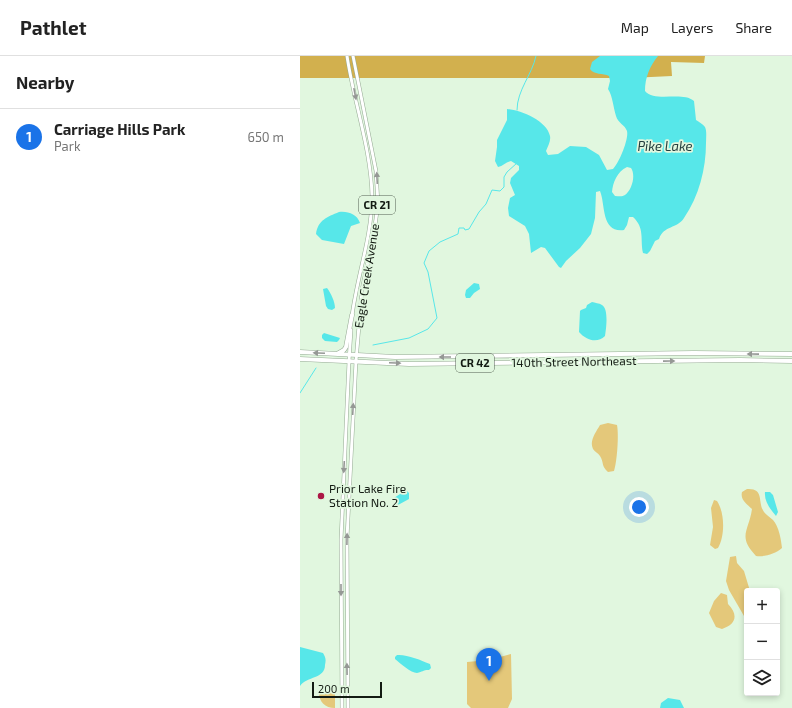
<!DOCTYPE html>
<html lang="en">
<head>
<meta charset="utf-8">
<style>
	:root { --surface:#fff; --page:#f2f2f2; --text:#222; --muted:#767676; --line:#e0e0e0; --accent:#1a73e8 }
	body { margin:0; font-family:"Exo 2",sans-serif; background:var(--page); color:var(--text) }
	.controls { position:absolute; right:12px; bottom:12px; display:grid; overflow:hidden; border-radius:4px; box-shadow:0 2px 6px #0003 }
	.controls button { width:36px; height:36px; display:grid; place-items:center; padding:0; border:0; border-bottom:1px solid var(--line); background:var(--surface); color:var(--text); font:20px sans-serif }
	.scale { position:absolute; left:12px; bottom:10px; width:70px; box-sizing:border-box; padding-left:4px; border:2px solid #131b13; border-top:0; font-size:11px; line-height:14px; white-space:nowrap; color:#131b13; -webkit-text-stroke:3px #e1f7df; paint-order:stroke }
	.you { position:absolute; left:339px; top:451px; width:14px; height:14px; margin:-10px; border:3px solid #fff; border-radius:50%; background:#1a73e8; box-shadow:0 0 0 6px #1a73e833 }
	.badge { display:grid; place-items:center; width:26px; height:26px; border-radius:50%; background:var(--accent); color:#fff; font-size:13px; font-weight:700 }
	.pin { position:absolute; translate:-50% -33px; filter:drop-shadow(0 1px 2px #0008) }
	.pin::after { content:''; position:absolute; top:21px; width:14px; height:12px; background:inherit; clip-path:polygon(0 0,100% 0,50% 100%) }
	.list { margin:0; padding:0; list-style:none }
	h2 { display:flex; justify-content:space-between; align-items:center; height:52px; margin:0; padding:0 16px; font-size:17px }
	h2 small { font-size:13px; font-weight:400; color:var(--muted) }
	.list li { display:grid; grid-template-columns:26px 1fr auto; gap:12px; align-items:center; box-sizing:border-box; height:56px; padding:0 16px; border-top:1px solid var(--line) }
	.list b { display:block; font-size:15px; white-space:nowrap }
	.list p { margin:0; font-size:13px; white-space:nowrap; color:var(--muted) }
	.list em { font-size:13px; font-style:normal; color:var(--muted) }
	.icon { flex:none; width:22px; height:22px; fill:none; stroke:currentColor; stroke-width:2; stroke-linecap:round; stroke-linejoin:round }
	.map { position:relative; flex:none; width:492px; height:652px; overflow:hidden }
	header { display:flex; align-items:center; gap:24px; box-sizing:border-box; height:56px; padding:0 20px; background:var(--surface); border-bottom:1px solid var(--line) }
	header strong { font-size:19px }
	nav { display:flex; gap:22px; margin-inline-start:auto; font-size:14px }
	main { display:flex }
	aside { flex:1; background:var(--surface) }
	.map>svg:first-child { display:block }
</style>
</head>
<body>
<header>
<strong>Pathlet</strong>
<nav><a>Map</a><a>Layers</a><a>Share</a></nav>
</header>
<main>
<aside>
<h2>Nearby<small></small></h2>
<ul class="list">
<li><span class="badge">1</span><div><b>Carriage Hills Park</b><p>Park</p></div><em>650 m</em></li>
</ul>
</aside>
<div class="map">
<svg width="492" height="652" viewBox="0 0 492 652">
	<rect width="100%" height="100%" fill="#e1f7df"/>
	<path fill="#e4c87a" d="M 308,367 L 317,369 C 319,379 317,406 314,415 L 308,416 C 301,410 304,406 300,400 C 298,397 295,396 293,393 C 289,385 296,376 300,369 Z
		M 447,433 C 465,432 457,446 464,456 C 466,459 470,461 473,464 C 479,471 481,483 482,492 C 475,498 465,501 456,500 C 437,480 449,475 452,453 C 447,448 440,444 442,436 Z
		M 414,444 L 417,445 C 425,457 425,480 418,492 L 415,493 L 410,489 L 413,471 L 411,452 Z
		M 436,500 L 437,507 L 444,515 L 450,535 L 447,535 L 447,558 L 444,560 L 429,534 L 426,525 L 430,501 Z
		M 421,537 L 427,539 L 428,548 C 438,558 437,568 422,573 L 416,571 L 409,557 L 414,545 Z
		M 211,598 L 212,643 L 208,652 L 171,652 L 167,648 L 167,606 L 189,604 Z
		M 19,636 L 34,636 L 35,638 L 35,652 C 25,652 19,646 19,636 Z"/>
	<path fill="#d2b04e" d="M 0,0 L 405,0 L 404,7 L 371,6 L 372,20 L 330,22 L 0,22 Z"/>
	<path fill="#57e7e9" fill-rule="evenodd" d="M 300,0 L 358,0 C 350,10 345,21 345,35 C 355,47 382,35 394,45 L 396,64 C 399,66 403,68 405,71 C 407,75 406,82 406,87 C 406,113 399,140 384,162 C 377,173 364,169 359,183 L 355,185 L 350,195 L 347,198 L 343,197 C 340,183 345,172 333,161 L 329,161 L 327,169 L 324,174 C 302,177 305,151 301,138 L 300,135 L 296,136 L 295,162 L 291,178 L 280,192 L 266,205 L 261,212 L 259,211 L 245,192 L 241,191 L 231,197 L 229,178 L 225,170 L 209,160 L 208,152 L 210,142 L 215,139 L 210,127 L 211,122 L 219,114 L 219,110 L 211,105 C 206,106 203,110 198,111 L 195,105 L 197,91 L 197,84 L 207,64 L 207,53 C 221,54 247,65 250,80 C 251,85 248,90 246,95 L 248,99 L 258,98 L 270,90 L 286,91 L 299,99 L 307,114 L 313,113 C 319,107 329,83 327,75 C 325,69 318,67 316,60 C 313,51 313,41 308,33 L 310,25 L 309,20 C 303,17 294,19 290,13 L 292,6 ZM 327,111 L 331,112 C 336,119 332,134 325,139 C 322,141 319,140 315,140 L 312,136 C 313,126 317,116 327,111 Z
		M 39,156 C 48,155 57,158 60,167 L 51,170 L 44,188 L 22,184 L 16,178 C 18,164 27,161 39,156 Z
		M 174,227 L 179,228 L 180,233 L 174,237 L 170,242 L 166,242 L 165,239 L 166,234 Z
		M 27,232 C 31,237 35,246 35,252 L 32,254 L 28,253 L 26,250 L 23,233 Z
		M 292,246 C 295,247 299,247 302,249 C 309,253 306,273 305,280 C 297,288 286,284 279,276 L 280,255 L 281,254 L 286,252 L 287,249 Z
		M 24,277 L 40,282 L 39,284 L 37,286 L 25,285 L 22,282 L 22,279 Z
		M 106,434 L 109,437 L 109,443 L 98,449 L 94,446 L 94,442 Z
		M 465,436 L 470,436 L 473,439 L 478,456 L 476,460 C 470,453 464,445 465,436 Z
		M 0,591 L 23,597 C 26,602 26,604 25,609 C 25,623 7,620 0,630 Z
		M 97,599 C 106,598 121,604 130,608 L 131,612 L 129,614 C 122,614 123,616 117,617 C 111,617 100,607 95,603 L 95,601 Z
		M 368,642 L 380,644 L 384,652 L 360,652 L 361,647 Z"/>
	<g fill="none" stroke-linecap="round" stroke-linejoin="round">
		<path stroke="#57e7e9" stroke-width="1" d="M 217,54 C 217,34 232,19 236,0
			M 73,289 L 109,282 L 128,273 L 137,262 L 128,216 L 124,207 L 129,195 L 140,186 L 158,178 L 159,172 L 164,172 L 165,174 L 169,173 L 179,156 L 186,148 L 192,134 L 200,135 L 204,131 L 204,121 L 207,116 L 217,107
			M 0,337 L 16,312"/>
		<defs>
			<path id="secondary" d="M 42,652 L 41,484 L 49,305
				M 48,652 L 47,482 L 56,305"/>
			<path id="primary" d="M 47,0 C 54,47 71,93 72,140 C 72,181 57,220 52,260
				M 53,0 L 76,115 L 78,148 L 74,177 L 62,234 L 56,305
				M 49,305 L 51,274"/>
			<path id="highway" d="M 0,296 L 95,301 L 394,297 L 492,298
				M 37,298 L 44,294 L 46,291 L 52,259
				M 0,303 L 109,308 L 440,304 L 492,305"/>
		</defs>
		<use href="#secondary" stroke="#95aa93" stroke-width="4"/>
		<use href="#primary" stroke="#95aa93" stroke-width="4"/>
		<use href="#highway" stroke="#95aa93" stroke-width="5"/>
		<use href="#secondary" stroke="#fff" stroke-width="3"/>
		<use href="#primary" stroke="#fff" stroke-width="3"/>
		<use href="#highway" stroke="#fff" stroke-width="4"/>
	</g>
	<defs><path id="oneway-solid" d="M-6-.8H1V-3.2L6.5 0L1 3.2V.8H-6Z"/></defs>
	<g fill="#959895">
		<use href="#oneway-solid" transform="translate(55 38) rotate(79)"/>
		<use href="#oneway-solid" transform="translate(77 122) rotate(-93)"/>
		<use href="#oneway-solid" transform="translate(19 297) rotate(-177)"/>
		<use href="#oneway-solid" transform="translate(453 298) rotate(-179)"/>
		<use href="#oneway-solid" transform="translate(145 301) rotate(180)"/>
		<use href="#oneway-solid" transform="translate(369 305) rotate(-1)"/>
		<use href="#oneway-solid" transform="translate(95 307) rotate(3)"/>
		<use href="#oneway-solid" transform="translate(53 353) rotate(-87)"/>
		<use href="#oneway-solid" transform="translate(44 411) rotate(93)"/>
		<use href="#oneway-solid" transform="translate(47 483) rotate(-89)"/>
		<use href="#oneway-solid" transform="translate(41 534) rotate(90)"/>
		<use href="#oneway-solid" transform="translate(47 613) rotate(-91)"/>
	</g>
	<circle fill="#ab1645" stroke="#e1f7df" stroke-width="1.5" cx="21" cy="440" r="4"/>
	<g text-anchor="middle" stroke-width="3.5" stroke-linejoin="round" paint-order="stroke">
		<g fill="#e1f7df" stroke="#515d50" stroke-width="1">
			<rect x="59" y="140" width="36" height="18" rx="3"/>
			<rect x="156" y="298" width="38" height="18" rx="3"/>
		</g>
		<g font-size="11" font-weight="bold" fill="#131b13">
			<text x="77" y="153">CR 21</text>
			<text x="175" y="311">CR 42</text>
		</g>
		<g font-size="12" fill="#131b13" stroke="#e1f7df">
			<text transform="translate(67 220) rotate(-81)" y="4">Eagle Creek Avenue</text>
			<text transform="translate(274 306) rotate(-1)" y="4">140th Street Northeast</text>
		</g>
		<g font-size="12" fill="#131b13" stroke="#e1f7df" text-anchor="start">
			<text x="29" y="437">Prior Lake Fire<tspan x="29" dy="14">Station No. 2</tspan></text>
		</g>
		<g font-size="13" font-style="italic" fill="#253e3e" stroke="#e1f7df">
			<text x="365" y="95">Pike Lake</text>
		</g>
	</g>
</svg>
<div class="controls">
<button>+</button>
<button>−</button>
<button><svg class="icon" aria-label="layers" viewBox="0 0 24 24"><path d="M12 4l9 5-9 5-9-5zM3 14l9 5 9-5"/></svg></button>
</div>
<div class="scale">200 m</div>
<div class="you"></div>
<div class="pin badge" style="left:189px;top:625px">1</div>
</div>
</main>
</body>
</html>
